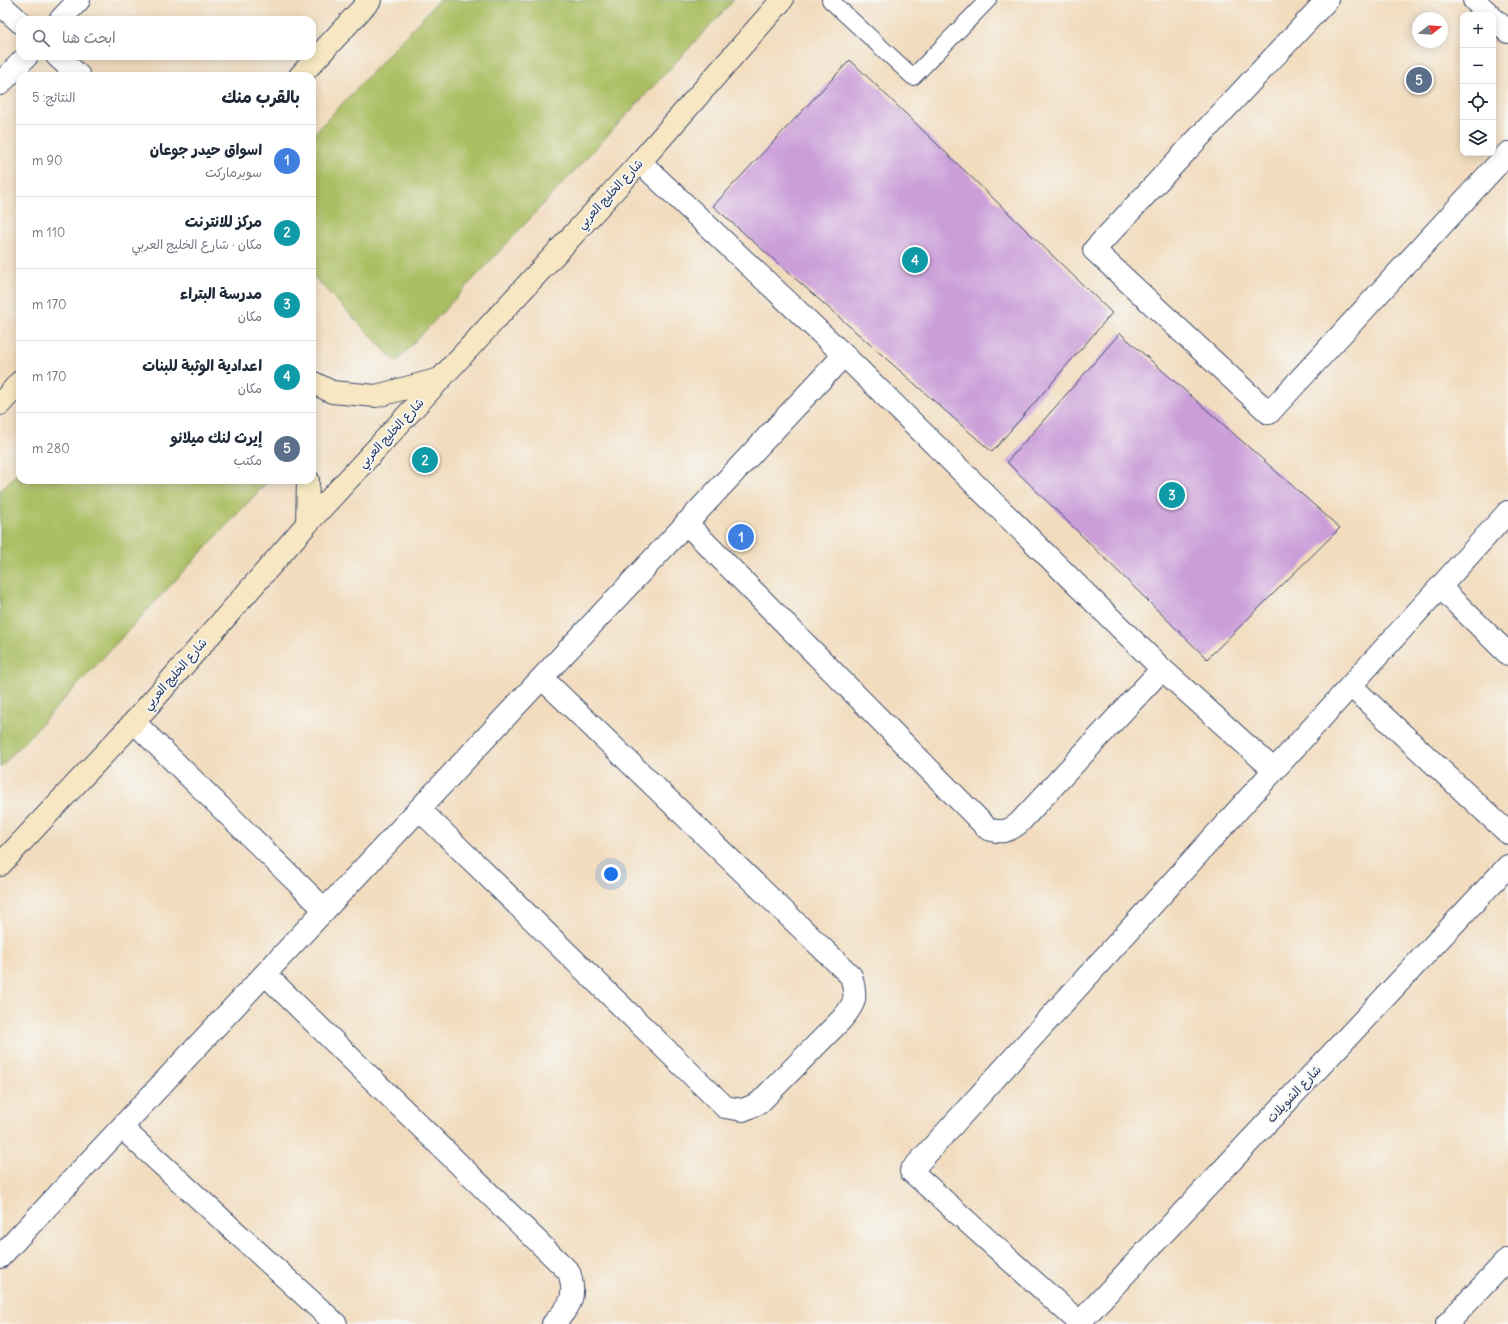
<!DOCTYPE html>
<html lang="ar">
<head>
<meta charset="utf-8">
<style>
	:root { --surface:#fff; --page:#f2f2f3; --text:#1f2937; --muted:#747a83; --line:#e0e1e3; --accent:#1f6fb2 }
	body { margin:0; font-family:Delius,"Playpen Sans Arabic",sans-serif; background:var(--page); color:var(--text); direction:rtl }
	.controls { position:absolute; right:12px; top:12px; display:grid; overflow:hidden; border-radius:8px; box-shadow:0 2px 10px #0003 }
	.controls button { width:36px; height:36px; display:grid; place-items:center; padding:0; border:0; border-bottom:1px solid var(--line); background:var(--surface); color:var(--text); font:20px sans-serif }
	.compass { position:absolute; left:1412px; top:12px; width:36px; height:36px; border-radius:50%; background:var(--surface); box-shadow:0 2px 10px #0003; rotate:73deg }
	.you { position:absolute; left:611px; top:874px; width:14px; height:14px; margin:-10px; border:3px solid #fff; border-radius:50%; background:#1a73e8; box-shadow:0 0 0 6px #1a73e833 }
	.badge { display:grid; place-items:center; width:26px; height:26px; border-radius:50%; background:var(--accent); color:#fff; font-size:13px; font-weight:700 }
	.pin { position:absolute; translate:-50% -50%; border:2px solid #fff; box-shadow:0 1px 4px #0006 }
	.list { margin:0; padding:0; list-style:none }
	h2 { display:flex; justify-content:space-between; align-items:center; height:52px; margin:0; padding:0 16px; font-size:17px }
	h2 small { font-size:13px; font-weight:400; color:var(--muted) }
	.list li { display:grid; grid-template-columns:26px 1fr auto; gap:12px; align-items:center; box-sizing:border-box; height:72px; padding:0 16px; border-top:1px solid var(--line) }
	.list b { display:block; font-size:15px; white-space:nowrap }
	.list p { margin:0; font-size:13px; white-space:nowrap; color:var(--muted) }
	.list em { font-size:13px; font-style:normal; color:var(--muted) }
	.icon { flex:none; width:22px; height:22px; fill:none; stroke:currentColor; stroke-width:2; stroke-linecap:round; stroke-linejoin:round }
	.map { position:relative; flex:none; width:1508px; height:1324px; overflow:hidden; direction:ltr }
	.search { position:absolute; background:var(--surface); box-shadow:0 2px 10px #0003; left:16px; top:16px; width:300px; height:44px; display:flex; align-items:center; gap:10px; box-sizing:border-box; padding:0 14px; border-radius:12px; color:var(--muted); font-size:15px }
	.panel { position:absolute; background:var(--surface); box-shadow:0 2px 10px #0003; left:16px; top:72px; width:300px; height:412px; border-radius:12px; direction:rtl }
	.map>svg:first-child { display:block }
</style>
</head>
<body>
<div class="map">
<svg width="1508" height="1324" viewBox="0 0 1508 1324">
	<rect width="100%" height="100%" fill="#f6f6f2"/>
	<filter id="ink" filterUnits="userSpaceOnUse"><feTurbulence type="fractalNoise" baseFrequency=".025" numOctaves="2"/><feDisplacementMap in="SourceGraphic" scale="8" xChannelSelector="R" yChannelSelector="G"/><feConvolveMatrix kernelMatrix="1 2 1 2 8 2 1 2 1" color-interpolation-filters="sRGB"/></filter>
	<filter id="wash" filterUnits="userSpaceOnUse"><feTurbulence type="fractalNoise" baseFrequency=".012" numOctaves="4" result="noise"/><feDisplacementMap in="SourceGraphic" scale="16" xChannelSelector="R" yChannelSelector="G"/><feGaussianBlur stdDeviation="0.9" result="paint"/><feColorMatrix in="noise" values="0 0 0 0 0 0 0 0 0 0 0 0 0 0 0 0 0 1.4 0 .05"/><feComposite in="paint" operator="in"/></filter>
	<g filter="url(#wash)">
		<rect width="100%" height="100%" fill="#f2dcbd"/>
		<path fill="#abbe62" stroke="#637660" d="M 439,0 L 734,0 L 396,362 L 312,275 L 312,136 Z
			M 20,470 L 20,480 L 269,480 L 0,768 L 0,491 Z"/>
		<g id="blocks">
			<path fill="#cb9ed9" d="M 850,60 L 1112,313 L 992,452 L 713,206 Z
				M 1120,333 L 1340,528 L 1207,659 L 1007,462 Z"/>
		</g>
	</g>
	<g filter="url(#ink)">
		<use href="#blocks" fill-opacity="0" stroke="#3b496c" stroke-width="1"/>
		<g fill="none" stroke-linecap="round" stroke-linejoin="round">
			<defs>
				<path id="service" d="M 830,0 L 913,77 L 988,0"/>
				<path id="minor" d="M 1327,0 L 1094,250 L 1269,413 L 1508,153
					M 1474,0 L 1490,15
					M 0,4 L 20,22
					M 1493,18 L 1508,32
					M 60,20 L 79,0
					M 57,56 L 79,76
					M 0,84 L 27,56
					M 640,162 L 844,355 L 1162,669 L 1274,770
					M 686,523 L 988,829 C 1001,833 1008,832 1019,823 L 1162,669
					M 1440,587 L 1508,654
					M 1351,686 L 1508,833
					M 134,722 L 325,910
					M 419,809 L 725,1107 L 743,1110 L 759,1103 L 841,1020 C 856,1003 857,998 851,976 L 542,678
					M 265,974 L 569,1272 C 577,1298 570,1306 553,1324
					M 122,1128 L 336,1324
					M 0,1257 L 844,355
					M 1080,1322 L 1508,866
					M 1081,1324 L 911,1171 L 1508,512
					M 1447,1324 L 1508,1259"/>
				<path id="secondary" d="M 300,76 L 370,0
					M 312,382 L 332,392 L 376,396 L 440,379
					M 0,404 L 20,382
					M 307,524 L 308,480
					M 0,865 L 134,722 L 307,524 L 640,162 L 782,0"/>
			</defs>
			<use href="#service" stroke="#3b496c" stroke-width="18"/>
			<use href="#minor" stroke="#3b496c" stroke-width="24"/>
			<use href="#secondary" stroke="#3b496c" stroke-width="24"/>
			<use href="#service" stroke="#fff" stroke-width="16"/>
			<use href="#minor" stroke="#fff" stroke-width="22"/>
			<use href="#secondary" stroke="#f7e8c3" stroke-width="22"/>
		</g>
	</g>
	<g text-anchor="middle" stroke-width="4" stroke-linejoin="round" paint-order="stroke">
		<g font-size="12" fill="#1b2f5e" stroke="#f6f6f2">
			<text transform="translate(610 194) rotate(-47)" y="4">شارع الخليج العربي</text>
			<text transform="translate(391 433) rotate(-47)" y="4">شارع الخليج العربي</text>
			<text transform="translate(175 674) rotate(-49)" y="4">شارع الخليج العربي</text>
			<text transform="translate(1294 1094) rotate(-47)" y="4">شارع الشويلات</text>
		</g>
	</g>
</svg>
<div class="controls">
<button>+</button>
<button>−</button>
<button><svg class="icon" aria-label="locate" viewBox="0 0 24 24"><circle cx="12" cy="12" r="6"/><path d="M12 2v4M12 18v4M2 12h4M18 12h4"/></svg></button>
<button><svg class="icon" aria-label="layers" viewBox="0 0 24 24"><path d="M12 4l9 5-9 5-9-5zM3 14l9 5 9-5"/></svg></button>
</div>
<svg class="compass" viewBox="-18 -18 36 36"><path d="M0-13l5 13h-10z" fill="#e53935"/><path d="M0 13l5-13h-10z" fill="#747a83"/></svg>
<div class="you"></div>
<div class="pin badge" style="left:741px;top:537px;background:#3f7fe0">1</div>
<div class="pin badge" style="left:425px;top:460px;background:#0f9aa8">2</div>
<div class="pin badge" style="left:1172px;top:495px;background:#0f9aa8">3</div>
<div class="pin badge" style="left:915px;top:260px;background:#0f9aa8">4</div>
<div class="pin badge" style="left:1419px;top:80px;background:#5c6f8a">5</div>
<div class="search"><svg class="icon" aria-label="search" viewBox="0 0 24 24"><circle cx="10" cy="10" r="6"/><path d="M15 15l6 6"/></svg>ابحث هنا</div>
<section class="panel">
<h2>بالقرب منك<small>النتائج: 5</small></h2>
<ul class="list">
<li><span class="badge" style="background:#3f7fe0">1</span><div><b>اسواق حيدر جوعان</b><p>سوبرماركت</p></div><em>90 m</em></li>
<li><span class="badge" style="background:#0f9aa8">2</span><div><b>مركز للانترنت</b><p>مكان · شارع الخليج العربي</p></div><em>110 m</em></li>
<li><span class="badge" style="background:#0f9aa8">3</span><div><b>مدرسة البتراء</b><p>مكان</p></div><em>170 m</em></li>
<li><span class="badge" style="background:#0f9aa8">4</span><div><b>اعدادية الوثبة للبنات</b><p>مكان</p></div><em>170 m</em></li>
<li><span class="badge" style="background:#5c6f8a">5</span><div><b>إيرث لنك ميلانو</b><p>مكتب</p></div><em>280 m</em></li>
</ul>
</section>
</div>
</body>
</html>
